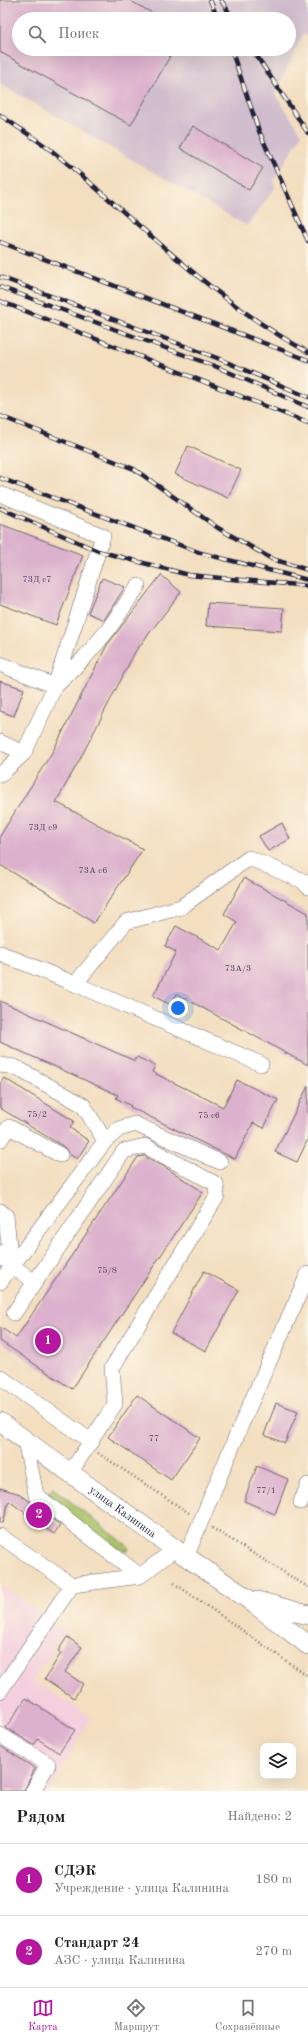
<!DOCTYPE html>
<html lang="ru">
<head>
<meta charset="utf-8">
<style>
	:root { --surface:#fff; --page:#f2f2f2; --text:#202124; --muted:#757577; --line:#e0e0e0; --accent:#b5179e }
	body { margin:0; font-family:"Old Standard TT",serif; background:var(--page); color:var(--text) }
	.controls { position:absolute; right:12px; bottom:12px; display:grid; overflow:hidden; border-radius:8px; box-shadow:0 4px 16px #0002 }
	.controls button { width:36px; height:36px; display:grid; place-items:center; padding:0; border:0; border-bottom:1px solid var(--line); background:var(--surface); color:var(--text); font:20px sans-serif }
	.you { position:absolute; left:178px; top:1008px; width:14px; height:14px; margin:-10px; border:3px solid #fff; border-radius:50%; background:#1a73e8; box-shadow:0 0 0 6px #1a73e833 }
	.badge { display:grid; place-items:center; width:26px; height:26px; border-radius:50%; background:var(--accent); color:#fff; font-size:13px; font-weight:700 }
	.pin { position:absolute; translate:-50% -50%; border:2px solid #fff; box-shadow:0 1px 4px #0006 }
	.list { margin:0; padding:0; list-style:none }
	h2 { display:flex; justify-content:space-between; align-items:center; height:52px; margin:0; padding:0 16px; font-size:17px }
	h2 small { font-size:13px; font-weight:400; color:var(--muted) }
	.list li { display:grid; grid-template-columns:26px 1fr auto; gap:12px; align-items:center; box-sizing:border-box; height:72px; padding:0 16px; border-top:1px solid var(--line) }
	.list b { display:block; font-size:15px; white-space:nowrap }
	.list p { margin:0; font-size:13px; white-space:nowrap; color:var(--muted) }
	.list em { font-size:13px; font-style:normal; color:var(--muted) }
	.icon { flex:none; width:22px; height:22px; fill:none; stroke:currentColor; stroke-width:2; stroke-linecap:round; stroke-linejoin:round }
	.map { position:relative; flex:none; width:308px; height:1791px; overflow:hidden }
	.search { position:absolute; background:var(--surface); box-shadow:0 4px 16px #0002; left:12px; right:12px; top:12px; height:44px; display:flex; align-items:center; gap:10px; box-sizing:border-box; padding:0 14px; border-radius:22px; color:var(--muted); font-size:15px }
	.sheet { height:196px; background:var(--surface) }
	nav { display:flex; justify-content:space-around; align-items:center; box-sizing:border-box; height:56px; border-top:1px solid var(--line); background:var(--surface); font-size:11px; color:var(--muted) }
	nav a { display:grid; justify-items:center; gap:2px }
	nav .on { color:var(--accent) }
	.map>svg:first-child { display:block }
</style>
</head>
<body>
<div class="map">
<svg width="308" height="1791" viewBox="0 0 308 1791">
	<rect width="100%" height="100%" fill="#fcf5e5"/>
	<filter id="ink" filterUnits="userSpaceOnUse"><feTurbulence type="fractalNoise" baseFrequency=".025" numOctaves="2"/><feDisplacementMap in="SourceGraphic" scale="8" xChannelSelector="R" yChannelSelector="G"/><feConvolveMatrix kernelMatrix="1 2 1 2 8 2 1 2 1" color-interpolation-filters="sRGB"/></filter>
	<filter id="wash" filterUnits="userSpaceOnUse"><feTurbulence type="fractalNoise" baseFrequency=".012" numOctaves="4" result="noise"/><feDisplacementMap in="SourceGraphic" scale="16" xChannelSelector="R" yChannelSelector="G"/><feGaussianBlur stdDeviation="0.9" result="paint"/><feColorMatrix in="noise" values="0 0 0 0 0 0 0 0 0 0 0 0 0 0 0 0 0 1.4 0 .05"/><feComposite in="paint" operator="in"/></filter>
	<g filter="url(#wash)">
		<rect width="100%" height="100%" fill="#f3dec0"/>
		<path fill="#f4cfde" d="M 0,1585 L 66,1631 L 32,1681 L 91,1717 L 50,1791 L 0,1791 Z"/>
		<path fill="#d0bdce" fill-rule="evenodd" d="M 0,0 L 308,0 L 308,36 L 303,34 L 275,94 L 302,134 L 274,180 L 275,188 L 247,226 L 0,84 ZM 19,19 L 289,19 L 289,49 L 19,49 Z"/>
		<path fill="#a9c369" stroke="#667252" d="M 53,1488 L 129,1547 L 128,1550 C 110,1554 68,1513 54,1502 L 48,1493 Z"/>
		<g id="blocks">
			<path fill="#dbb1cd" d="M 0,0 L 129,0 L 163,19 L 19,19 L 19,49 L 174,49 L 131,125 L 0,52 Z
				M 193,126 L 263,168 L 249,190 L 180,148 Z
				M 188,446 L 241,470 L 228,498 L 175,474 Z
				M 0,524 L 83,555 L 56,625 L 0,604 Z
				M 161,575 L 181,592 L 135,652 L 79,761 L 56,802 L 143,849 L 94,923 L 45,891 L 0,865 L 0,836 L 54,749 L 107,645 Z
				M 102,578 L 125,587 L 104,620 L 88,613 Z
				M 208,603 L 284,608 L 282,631 L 206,626 Z
				M 0,681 L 24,689 L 14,716 L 0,711 Z
				M 282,823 L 290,839 L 268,851 L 259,836 Z
				M 244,878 L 308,913 L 308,1065 L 177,994 L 171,1005 L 153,996 L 176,952 L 165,946 L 176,926 L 221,950 L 237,922 L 224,914 Z
				M 0,1001 L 135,1061 L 137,1057 L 155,1066 L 152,1072 L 223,1107 L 237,1080 L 278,1100 L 264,1128 L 253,1123 L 235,1159 L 130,1107 L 131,1106 L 116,1098 L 118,1095 L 0,1042 Z
				M 4,1078 L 74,1121 L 70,1128 L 89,1141 L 77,1159 L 69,1154 L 64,1147 L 0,1108 L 0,1084 Z
				M 308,1086 L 308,1139 L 297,1162 L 275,1152 Z
				M 144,1156 L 165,1167 L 203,1192 L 72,1389 L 0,1341 L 0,1327 L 16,1338 L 138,1157 Z
				M 204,1271 L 239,1290 L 206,1351 L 171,1333 Z
				M 137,1395 L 200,1438 L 171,1480 L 108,1437 Z
				M 276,1403 L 298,1411 L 285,1443 L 264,1435 Z
				M 257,1466 L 288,1479 L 275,1514 L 244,1501 Z
				M 0,1488 L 20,1494 L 60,1525 L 54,1534 L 9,1501 L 3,1523 L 0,1523 Z
				M 67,1637 L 82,1647 L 65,1672 L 83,1684 L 74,1698 L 45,1679 L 61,1653 L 58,1651 Z
				M 26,1698 L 75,1730 L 59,1753 L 38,1739 L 34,1745 L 6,1728 Z
				M 0,1746 L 35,1768 L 24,1791 L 0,1791 Z"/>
		</g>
	</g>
	<g filter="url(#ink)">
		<use href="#blocks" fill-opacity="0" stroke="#6b646a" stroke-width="1"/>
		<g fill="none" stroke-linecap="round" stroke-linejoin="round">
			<defs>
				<path id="minor" d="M 0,494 L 103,536 L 55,686
					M 0,664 L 55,686 L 24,753 L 0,775
					M 58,684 L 84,658 L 108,630 L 138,586
					M 0,742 L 24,753
					M 0,953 L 75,984 L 126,922 L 181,907 L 249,858 L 303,881 L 308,887
					M 75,984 L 261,1064
					M 0,1065 L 15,1067 L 83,1105 L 105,1141
					M 0,1140 L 9,1127 L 60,1155
					M 0,1211 L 6,1216 L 9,1246 L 0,1259
					M 12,1266 L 35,1282
					M 0,1282 L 105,1141 L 119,1129 L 135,1124 L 220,1162
					M 14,1313 L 124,1151 L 145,1146 L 216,1184 L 217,1196 L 112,1368 L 115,1404 L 70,1473
					M 0,1377 L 92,1442
					M 25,1440 L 36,1495 L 140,1576
					M 301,1502 L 308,1485
					M 0,1536 L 72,1585
					M 186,1557 L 241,1425 L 308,1274
					M 0,1691 L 72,1585 L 140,1576 L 175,1549
					M 0,1735 L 48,1764 L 33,1791"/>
				<g id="major">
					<path id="s1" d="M 0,1422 L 175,1549 L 248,1599 L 308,1645"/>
					<path d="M 257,1601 L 308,1615"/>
				</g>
			</defs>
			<use href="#minor" stroke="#6b646a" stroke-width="16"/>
			<use href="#major" stroke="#6b646a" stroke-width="20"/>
			<path stroke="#6b646a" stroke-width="2.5" stroke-dasharray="1 3" stroke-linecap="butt" d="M 98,1453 L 189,1513
				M 212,1528 L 308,1587
				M 174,1583 L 308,1676"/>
			<use href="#minor" stroke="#fff" stroke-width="15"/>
			<use href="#major" stroke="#fff" stroke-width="19"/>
			<defs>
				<path id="rail" d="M 210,0 L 218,19
					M 221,0 L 233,19
					M 231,49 L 259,131 L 308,241
					M 252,49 L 308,133
					M 0,115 C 17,127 35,138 52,151 C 137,219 211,300 308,352
					M 0,242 L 308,360
					M 0,277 L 217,358 L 308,397
					M 0,287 L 217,367 L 308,407
					M 0,301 L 308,423
					M 0,416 L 134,469 L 218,528 L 272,559 L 308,570
					M 0,478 L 201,553 L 308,580
					M 0,508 L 98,551 L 189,575 L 308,586"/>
			</defs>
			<use href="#rail" stroke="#22223b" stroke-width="4.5"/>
			<use href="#rail" stroke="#fcf5e5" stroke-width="3" stroke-dasharray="9" stroke-linecap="butt"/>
		</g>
	</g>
	<g text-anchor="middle" stroke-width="3.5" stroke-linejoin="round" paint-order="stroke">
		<g font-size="9" fill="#504660">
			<text x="37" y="582">73Д с7</text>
			<text x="43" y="830">73Д с9</text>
			<text x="93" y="873">73А с6</text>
			<text x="238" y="971">73А/3</text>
			<text x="37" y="1117">75/2</text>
			<text x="209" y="1118">75 с6</text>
			<text x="107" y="1273">75/8</text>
			<text x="154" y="1441">77</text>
			<text x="266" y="1493">77/1</text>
		</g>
		<g font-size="11" fill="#22223b" stroke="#fcf5e5">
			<text dy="4" stroke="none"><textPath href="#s1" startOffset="152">улица Калинина</textPath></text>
		</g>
	</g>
</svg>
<div class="controls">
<button><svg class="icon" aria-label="layers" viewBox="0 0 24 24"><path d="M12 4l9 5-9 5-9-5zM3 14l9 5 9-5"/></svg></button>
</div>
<div class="you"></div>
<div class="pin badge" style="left:48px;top:1341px">1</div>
<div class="pin badge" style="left:39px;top:1515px">2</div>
<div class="search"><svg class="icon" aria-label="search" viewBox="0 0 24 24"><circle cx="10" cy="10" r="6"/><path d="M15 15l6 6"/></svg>Поиск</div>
</div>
<section class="sheet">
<h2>Рядом<small>Найдено: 2</small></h2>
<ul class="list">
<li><span class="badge">1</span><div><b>СДЭК</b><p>Учреждение · улица Калинина</p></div><em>180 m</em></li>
<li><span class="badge">2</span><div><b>Стандарт 24</b><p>АЗС · улица Калинина</p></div><em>270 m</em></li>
</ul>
</section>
<nav>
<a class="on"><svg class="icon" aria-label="map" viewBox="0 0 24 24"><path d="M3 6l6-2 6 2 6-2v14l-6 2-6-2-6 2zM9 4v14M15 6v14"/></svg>Карта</a>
<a><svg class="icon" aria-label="directions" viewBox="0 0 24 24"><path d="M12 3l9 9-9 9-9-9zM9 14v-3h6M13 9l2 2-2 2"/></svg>Маршрут</a>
<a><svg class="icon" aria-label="saved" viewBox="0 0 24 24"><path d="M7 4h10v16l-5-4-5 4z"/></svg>Сохранённые</a>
</nav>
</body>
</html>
